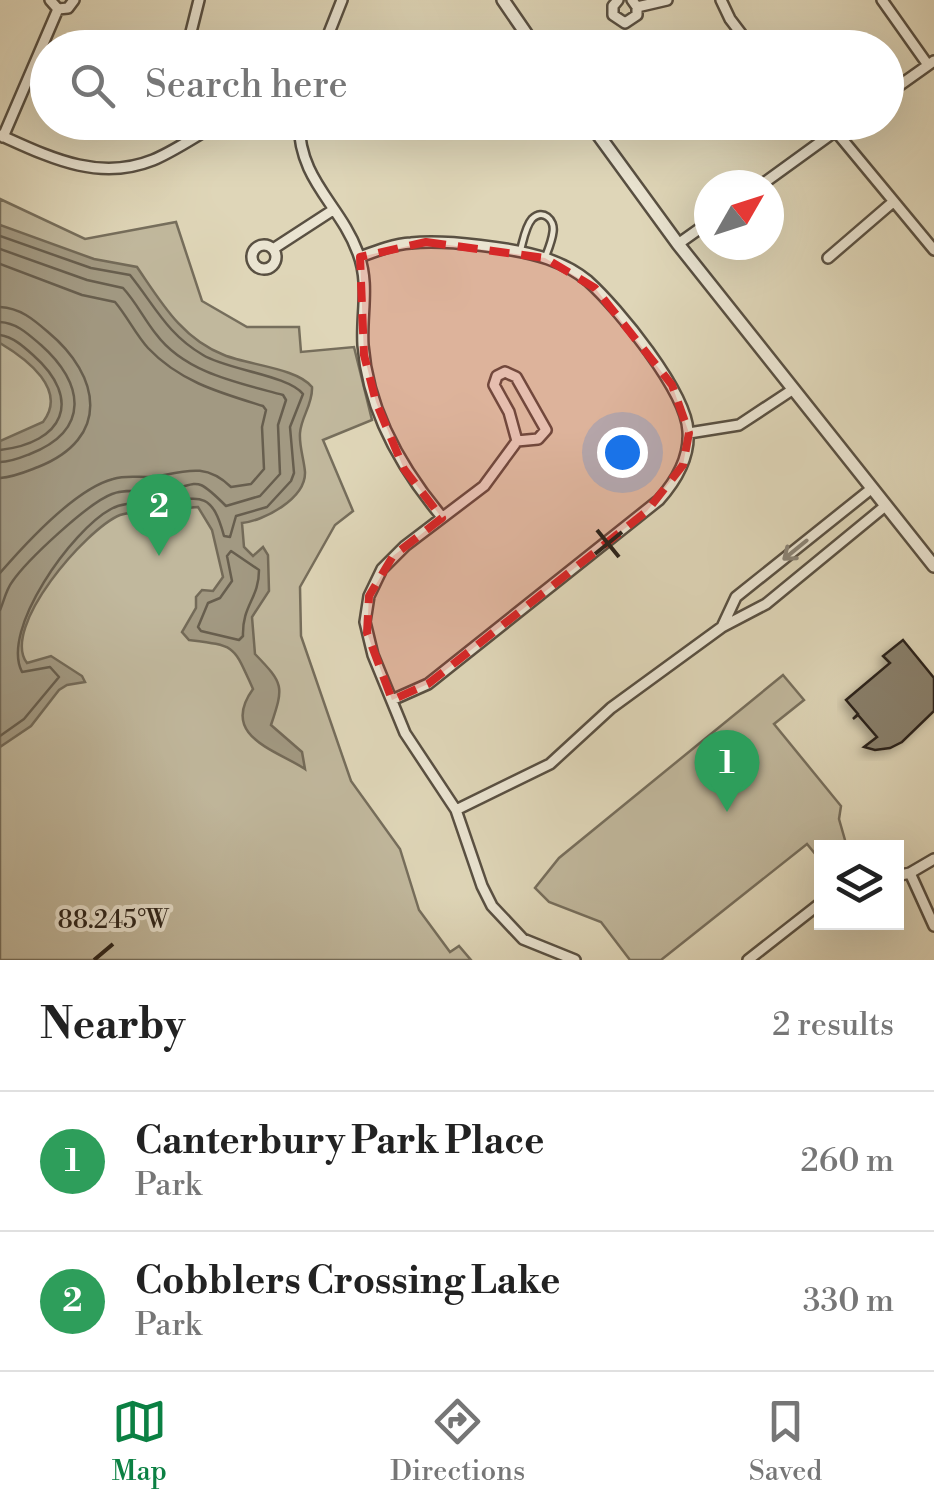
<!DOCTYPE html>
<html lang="en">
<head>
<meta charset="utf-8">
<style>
	:root { --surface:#fff; --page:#f2f2f2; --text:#222; --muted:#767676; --line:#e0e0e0; --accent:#0b8043 }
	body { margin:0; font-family:"Libre Bodoni",serif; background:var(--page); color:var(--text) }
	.controls { position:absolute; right:30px; bottom:30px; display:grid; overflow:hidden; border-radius:0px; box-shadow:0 10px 40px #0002 }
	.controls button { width:90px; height:90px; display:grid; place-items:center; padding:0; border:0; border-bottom:2px solid var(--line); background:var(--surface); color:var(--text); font:50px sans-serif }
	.compass { position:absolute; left:694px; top:170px; width:90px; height:90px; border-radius:50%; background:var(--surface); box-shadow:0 10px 40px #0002; rotate:51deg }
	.you { position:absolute; left:622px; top:452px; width:35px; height:35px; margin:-25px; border:8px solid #fff; border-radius:50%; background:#1a73e8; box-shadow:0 0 0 15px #1a73e833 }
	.badge { display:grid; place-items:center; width:65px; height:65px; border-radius:50%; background:var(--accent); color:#fff; font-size:32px; font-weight:700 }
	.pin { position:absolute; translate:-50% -82px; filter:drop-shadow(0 2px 5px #0008) }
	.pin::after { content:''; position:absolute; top:52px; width:35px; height:30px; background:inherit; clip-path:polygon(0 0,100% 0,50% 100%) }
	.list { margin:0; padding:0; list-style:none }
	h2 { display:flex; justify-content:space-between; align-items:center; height:130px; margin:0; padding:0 40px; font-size:42px }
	h2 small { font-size:32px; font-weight:400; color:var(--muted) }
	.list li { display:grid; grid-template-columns:65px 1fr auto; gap:30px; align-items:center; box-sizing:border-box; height:140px; padding:0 40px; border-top:2px solid var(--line) }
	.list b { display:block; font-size:38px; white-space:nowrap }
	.list p { margin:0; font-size:32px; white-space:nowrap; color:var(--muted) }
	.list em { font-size:32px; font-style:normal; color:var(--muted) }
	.icon { flex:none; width:55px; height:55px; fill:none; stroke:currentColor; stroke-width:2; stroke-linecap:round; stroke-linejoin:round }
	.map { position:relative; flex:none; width:934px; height:960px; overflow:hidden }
	.search { position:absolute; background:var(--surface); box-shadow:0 10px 40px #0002; left:30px; right:30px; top:30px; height:110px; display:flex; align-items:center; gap:25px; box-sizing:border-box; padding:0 35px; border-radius:55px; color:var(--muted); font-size:38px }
	.sheet { height:410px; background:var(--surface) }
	nav { display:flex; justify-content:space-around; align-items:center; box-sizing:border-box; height:140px; border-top:2px solid var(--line); background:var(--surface); font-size:28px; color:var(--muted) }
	nav a { display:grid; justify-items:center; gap:5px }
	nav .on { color:var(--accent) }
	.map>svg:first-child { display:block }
</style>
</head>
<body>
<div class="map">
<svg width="934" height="960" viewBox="0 0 934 960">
	<defs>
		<filter id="shadow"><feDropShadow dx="-4.5" dy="4.5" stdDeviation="5" flood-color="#0004"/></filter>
	</defs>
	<rect width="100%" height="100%" fill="#dfd6b8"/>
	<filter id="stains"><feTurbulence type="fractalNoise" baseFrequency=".002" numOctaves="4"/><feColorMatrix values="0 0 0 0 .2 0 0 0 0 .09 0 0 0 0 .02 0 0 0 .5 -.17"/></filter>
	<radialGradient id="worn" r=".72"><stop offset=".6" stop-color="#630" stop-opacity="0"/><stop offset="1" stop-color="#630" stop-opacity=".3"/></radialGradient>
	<path fill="#c1b89d" stroke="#766e5c" stroke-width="2.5" d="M 0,199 L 85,239 L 176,222 L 202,301 L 247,327 L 299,327 L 301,352 L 354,347 L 372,420 L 323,440 L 353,511 L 335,525 L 300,587 L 301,636 L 351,781 L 400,849 L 419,910 L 450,952 L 459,946 L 471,960 L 0,960 Z
		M 783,675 L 804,700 L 774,724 L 841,806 L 839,819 L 847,847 L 822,848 L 821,861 L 807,844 L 661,960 L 630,960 L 601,922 L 549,902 L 535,888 L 559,858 Z"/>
	<path fill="#a29982" stroke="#736a58" stroke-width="2.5" d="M 0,225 L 94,259 L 137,267 C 161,302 182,339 224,355 C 248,365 297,368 312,387 C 313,404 301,417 300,433 C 299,446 304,459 305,472 C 306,499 263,521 242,523 L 244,547 L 253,556 L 263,547 L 268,555 L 269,591 L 252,617 L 255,654 C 284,684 284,686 271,725 L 302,752 L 305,769 C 276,750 219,736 253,689 C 233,645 237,646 189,640 L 182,632 L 196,608 L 196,597 L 202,590 L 213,591 L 223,577 L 212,530 L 198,507 C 184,507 172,513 159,514 C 146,515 133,510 120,515 C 86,529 0,628 27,663 L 51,656 L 82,676 L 85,682 L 67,685 L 59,690 L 31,726 L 0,747 L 0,441 L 43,422 C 68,390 27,359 0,343 Z"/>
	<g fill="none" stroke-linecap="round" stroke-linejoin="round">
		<path stroke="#675e4e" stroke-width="2.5" d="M 0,236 L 91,268 L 130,275 C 155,306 167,334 203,355 C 227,370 288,375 303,394 L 290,427 L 294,473 L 291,481 L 267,507 L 236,516 L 230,537 L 224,536 C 212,492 201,496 164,503 C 145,507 129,499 111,509 C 72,530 0,630 22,672 L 50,667 L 59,677 L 24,719 L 0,736
			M 0,249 L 87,280 L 123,288 C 136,302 144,319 156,334 C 185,373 239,383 283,395 L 286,400 L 278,425 L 280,474 L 260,496 L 226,506 C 191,471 201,487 158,491 C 142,493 128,488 112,494 C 88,503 27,560 12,582 C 6,590 4,601 0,610
			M 0,264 L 82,295 L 115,302 C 127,316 136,335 148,348 C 180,382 221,393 263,406 L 266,410 L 262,427 L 264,469 L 251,484 L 231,487 C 207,464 189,470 159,476 C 144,479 129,474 113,479 C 75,489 26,543 0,573
			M 0,307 C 20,308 33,319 48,332 C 101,376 111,438 38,467 C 25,472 14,477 0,478
			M 0,322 C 17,323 28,334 41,345 C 84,383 91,430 30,454 C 20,458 11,462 0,462
			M 0,335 C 13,337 23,346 33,355 C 84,400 63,443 0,450
			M 231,551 L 259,570 C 259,599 242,605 243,636 L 239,640 L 201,631 L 198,627 L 208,603 L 220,598 L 232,581 L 227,556 Z"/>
	</g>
	<path fill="#89806c" stroke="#2c231a" stroke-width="2.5" filter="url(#shadow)" d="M 903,640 L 934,678 L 934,711 L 902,742 L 890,748 L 875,750 L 864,747 L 877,737 L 858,715 L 853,719 L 858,714 L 846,700 L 890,663 L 883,656 Z"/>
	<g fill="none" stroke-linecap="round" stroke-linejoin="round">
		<defs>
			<path id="service" d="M 520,252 C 523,242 525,227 532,219 C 543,208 555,220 553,232 C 552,241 548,250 545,258"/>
			<path id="minor" d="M 50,0 L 58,9 L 68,8 L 74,0
				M 618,0 L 613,6 L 613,15 L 625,23 L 637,15 L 637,7 L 632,0
				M 721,0 L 730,19 L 752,48
				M 882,0 L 928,65
				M 637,7 L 667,0
				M 187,48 L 199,0
				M 323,48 L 342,0
				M 886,95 L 934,61
				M 299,122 C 299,181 340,204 358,253 C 370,284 361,314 363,345 C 368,410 401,468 442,517
				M 696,122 L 701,130 L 711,132 L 721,122
				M 828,122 L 934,250
				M 0,135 C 49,157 98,182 153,160 C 177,150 199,133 223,122
				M 3,137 L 58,9
				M 761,185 L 848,122
				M 678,244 L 709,222
				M252 257a12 12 0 1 1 24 0a12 12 0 1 1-24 0Z
				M 273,249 L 333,210
				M 360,257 C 376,251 394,244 411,243 C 444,239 517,248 548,259 C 562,264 576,271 588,281 C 618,308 686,391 688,431 C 690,458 676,481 659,500 L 428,684 L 392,700
				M 828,258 L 893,202
				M 689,433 L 739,425 L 792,390
				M 517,441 L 538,439 L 546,430 L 516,377 L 505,372 L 497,376 L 494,385 L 509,412 L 517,441 L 484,486 L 405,546 L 382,569 L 369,596 L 365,622 L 373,655 L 405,733 L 456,810 L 482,886 L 492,906 L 523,939 L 575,960
				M 722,627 L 736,597 L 871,489
				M 456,810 L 550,764 L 611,708 L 722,627 L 766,604 L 884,507
				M 910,873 L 934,926
				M 896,876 L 910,873 L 934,859
				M 748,960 L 822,902"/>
			<path id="tertiary" d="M 503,0 L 536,48
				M 589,122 L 678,244 L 934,566"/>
		</defs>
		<use href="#service" stroke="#595042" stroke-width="10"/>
		<use href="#minor" stroke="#595042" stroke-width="14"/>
		<use href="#tertiary" stroke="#595042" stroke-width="16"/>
		<use href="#service" stroke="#eae4d1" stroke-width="5"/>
		<use href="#minor" stroke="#eae4d1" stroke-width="9"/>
		<use href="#tertiary" stroke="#eae4d1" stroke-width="11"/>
	</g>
	<defs><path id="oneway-shaft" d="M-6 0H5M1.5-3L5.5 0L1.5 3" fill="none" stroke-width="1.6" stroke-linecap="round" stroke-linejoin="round" transform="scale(2.5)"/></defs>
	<use stroke="#8b8476" href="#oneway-shaft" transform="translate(795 550) rotate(141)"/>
	<path fill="#d62828" fill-opacity="0.2" stroke="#d62828" stroke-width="8" stroke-dasharray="20 12" stroke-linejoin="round" d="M 426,242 L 545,258 L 595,288 L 672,385 L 689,433 L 683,465 L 647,511 L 428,684 L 392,700 L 367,633 L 369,596 L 393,556 L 442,518 L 404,469 L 376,402 L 364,355 L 360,257 Z"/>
	<path fill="none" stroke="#2c231a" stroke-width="4" d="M 597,530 L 619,557M 595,554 L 622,532M 94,960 L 113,944"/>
	<g font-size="25" text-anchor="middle" fill="#2c231a" stroke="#eae4d1" stroke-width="8" stroke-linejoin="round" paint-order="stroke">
		<text x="113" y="928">88.245°W</text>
	</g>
	<rect width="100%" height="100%" filter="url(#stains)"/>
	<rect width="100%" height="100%" fill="url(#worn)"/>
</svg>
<div class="controls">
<button><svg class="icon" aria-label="layers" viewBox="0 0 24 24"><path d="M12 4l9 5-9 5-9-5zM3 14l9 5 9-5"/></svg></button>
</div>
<svg class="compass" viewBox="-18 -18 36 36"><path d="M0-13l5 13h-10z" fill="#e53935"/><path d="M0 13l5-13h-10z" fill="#767676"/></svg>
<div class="you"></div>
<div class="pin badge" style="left:727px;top:812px;background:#2e9e5b">1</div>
<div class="pin badge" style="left:159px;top:556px;background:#2e9e5b">2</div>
<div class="search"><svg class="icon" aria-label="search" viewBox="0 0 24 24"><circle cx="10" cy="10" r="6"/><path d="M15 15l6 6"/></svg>Search here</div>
</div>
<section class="sheet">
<h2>Nearby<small>2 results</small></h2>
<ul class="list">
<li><span class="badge" style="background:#2e9e5b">1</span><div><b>Canterbury Park Place</b><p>Park</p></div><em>260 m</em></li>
<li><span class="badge" style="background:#2e9e5b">2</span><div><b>Cobblers Crossing Lake</b><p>Park</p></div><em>330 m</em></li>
</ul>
</section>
<nav>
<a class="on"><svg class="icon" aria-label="map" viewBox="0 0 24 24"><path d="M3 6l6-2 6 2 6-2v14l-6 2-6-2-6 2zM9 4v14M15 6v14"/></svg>Map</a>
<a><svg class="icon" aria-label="directions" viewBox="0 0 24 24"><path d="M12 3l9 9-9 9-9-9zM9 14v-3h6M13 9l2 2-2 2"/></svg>Directions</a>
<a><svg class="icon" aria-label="saved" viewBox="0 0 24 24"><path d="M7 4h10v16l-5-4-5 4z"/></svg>Saved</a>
</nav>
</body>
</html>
